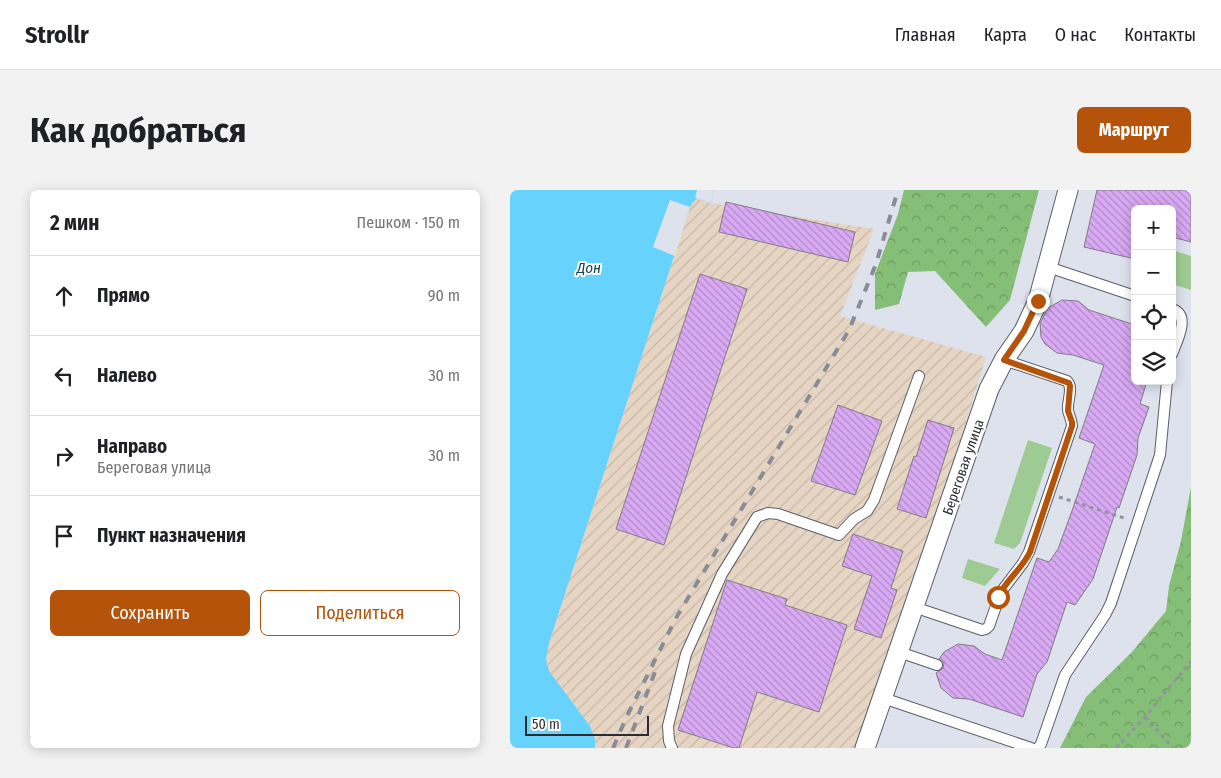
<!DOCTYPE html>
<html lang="ru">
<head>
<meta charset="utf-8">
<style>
	:root { --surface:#fff; --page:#f2f2f2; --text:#202124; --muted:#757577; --line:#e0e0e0; --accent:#b45309 }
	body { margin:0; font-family:"Fira Sans Condensed",sans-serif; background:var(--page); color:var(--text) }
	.controls { position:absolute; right:15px; top:15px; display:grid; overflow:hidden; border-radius:8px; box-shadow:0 2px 12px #0003 }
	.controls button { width:45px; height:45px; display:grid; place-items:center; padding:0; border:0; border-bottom:1px solid var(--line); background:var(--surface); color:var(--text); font:25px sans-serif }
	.scale { position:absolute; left:15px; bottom:12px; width:124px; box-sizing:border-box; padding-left:5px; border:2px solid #2b2c31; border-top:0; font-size:14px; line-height:18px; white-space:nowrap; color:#2b2c31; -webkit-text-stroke:4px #fff; paint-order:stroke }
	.stop { position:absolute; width:15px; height:15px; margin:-11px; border:4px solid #b45309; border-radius:50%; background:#fff }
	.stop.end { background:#b45309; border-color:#fff; box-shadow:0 1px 5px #0008 }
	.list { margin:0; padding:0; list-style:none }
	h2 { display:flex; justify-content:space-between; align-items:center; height:65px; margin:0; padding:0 20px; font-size:21px }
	h2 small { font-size:16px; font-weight:400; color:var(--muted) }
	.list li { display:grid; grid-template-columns:32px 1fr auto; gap:15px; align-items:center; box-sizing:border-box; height:80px; padding:0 20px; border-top:1px solid var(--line) }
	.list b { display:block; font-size:19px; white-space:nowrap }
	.list p { margin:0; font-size:16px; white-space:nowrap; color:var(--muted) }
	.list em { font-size:16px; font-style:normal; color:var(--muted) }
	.actions { display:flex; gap:10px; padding:15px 20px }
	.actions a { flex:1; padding:11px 0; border:1px solid var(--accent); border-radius:8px; text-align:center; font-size:18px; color:var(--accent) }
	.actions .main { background:var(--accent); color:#fff }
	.icon { flex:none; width:28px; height:28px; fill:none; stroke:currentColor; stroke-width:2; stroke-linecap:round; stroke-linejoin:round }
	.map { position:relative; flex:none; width:681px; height:558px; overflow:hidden; border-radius:8px }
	header { display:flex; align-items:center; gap:30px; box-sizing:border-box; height:70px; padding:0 25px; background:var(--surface); border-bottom:1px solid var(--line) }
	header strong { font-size:24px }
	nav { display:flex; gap:28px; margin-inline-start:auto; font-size:18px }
	.intro { display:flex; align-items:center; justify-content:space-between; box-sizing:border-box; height:120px; padding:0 30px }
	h1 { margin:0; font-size:35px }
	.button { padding:12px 22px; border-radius:8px; background:var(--accent); color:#fff; font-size:18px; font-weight:700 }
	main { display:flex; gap:30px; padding:0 30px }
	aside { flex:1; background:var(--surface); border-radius:8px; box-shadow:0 2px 12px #0003 }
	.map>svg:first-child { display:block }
</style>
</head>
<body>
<header>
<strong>Strollr</strong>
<nav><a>Главная</a><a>Карта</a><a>О нас</a><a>Контакты</a></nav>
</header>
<div class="intro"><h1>Как добраться</h1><a class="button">Маршрут</a></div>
<main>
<aside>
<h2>2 мин<small>Пешком · 150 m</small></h2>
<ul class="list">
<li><svg class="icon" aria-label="ahead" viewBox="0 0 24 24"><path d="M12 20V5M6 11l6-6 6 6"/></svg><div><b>Прямо</b></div><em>90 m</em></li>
<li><svg class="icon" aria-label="left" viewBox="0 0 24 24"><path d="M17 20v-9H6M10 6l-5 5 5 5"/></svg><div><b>Налево</b></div><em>30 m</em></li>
<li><svg class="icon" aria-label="right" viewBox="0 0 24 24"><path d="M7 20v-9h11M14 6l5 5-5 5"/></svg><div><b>Направо</b><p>Береговая улица</p></div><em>30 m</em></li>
<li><svg class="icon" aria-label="arrive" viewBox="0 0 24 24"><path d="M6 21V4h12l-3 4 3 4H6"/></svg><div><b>Пункт назначения</b></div></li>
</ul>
<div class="actions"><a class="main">Сохранить</a><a>Поделиться</a></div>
</aside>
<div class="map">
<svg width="681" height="558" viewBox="0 0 681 558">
	<defs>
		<pattern id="industrial-furrows" width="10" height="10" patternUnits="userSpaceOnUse" patternTransform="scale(1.25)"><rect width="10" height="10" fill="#e7d5c4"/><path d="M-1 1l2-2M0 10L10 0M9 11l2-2" fill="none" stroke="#c6b7a9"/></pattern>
		<pattern id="forest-crowns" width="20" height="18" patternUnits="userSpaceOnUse" patternTransform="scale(1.25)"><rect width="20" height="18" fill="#85be77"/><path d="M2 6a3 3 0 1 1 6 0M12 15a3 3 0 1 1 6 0" fill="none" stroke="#6d9b62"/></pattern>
		<pattern id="building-back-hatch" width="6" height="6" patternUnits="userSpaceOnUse" patternTransform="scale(1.25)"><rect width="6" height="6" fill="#d9a9f4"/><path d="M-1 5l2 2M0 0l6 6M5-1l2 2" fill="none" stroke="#b08ac6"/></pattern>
	</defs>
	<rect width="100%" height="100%" fill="#dee2ed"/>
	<path fill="url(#industrial-furrows)" d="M 187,9 L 201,13 L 364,39 L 330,126 L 476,167 L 410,381 L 347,558 L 85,558 L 85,549 L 80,536 L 39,481 L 36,469 L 39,453 L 180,17 L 183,12 Z"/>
	<path fill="#9ecb93" d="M 662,60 L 681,66 L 681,100 L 662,94 Z
		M 518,250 L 542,258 L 510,353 L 504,359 L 484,353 Z
		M 458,369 L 490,379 L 475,396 L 452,388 Z"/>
	<path fill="url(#forest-crowns)" d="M 394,0 L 529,0 L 500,110 L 476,137 L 425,81 L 398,82 L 389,114 L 365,120 L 365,84 L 388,24 Z
		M 681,297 L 681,558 L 550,558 L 576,507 L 622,462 L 656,421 L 659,396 L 671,351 Z"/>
	<path fill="#67d3fc" d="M 0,0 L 204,0 L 201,13 L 187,9 L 183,12 L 180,17 L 39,453 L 36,469 L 39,481 L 80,536 L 85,549 L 85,558 L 0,558 Z"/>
	<path fill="#dee2ed" d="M 187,0 L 204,0 L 201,13 L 185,8 Z
		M 160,10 L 180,17 L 165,66 L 143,57 Z"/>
	<path fill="url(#building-back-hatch)" stroke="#817b85" d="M 587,0 L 681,0 L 681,52 L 662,47 L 662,19 L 625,19 L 625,69 L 574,57 Z
		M 216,12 L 345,42 L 338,72 L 209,42 Z
		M 190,84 L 237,99 L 154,355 L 106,339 Z
		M 552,110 L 568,111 L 579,120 L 625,135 L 625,191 L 637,191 L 630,214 L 639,217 L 628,248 L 627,265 L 609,318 L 607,317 L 583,389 L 565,415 L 557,412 L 537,472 L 527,484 L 513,527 L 459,509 L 443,508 L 431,498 L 426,483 L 433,478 L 434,473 L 429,469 L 434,462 L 448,454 L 464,456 L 475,464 L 492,470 L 527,368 L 539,372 L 548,359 L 563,318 L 585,254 L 569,248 L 594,175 L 563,165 L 547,163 L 535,154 L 531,147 L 530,133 L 538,118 Z
		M 328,215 L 372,231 L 345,305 L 301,291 Z
		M 418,230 L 444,238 L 416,328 L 387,319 L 404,266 L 406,267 Z
		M 343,344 L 393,361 L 381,398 L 387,400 L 371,448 L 344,439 L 362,386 L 332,376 Z
		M 217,390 L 277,409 L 275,415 L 337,435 L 309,522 L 247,502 L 229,558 L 224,558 L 168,540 Z"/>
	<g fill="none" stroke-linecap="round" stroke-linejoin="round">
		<defs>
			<path id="service" d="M 538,77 L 625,106
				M 662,119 C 681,125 667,151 662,164
				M 404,417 L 472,440 L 476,439 L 479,436 L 491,402 L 513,373 L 519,362 L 562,236 C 562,230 559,226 558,220 C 557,210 564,198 557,191 L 494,170
				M 389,462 L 427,475
				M 373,508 L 521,558
				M 162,558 L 159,551 L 158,536 L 176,464 L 212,384 L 247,327 L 258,323 L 268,324 L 329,345 L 344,329 L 357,321 L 364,310 L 409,186
				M 528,558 L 531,554 L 555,485 L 595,425 L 601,413 L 650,265 L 657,191"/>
			<path id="minor" d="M 355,558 L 479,199 L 494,170 L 514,141 L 528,111 L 558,0"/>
		</defs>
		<use href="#service" stroke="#5b5e68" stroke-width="12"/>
		<use href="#minor" stroke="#5b5e68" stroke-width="21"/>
		<path stroke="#92959e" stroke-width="3" stroke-dasharray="4 4" stroke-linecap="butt" d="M 549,307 L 617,329
			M 635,527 L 663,558
			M 606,558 L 635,527 L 681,471"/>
		<use href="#service" stroke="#fff" stroke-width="10"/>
		<use href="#minor" stroke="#fff" stroke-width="19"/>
		<path stroke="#898c94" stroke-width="4" stroke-dasharray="9 9" stroke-linecap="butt" d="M 103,558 L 116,528 L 166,428 L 339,140 L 366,74 L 388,0
			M 116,558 L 145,482"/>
	</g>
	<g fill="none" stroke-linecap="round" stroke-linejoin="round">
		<path stroke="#b45309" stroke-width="6" d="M 488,407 C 496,390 512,379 520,362 L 562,236 L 562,232 L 558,221 L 560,196 L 559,193 L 494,170 L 514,141 L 528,111"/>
	</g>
	<g text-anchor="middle" stroke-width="4" stroke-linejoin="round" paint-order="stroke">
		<g font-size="14" fill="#2b2c31" stroke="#fff">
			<text transform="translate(453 277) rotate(-71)" y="5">Береговая улица</text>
		</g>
		<g font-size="15" font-style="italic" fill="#154455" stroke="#fff">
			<text x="79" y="83">Дон</text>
		</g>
	</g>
</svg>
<div class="controls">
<button>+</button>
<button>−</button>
<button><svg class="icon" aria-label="locate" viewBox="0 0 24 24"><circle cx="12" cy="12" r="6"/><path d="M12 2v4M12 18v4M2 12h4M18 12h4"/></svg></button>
<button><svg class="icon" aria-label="layers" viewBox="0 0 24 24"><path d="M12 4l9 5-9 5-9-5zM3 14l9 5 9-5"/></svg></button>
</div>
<div class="scale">50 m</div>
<div class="stop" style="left:488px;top:407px"></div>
<div class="stop end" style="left:528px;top:111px"></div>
</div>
</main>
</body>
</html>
